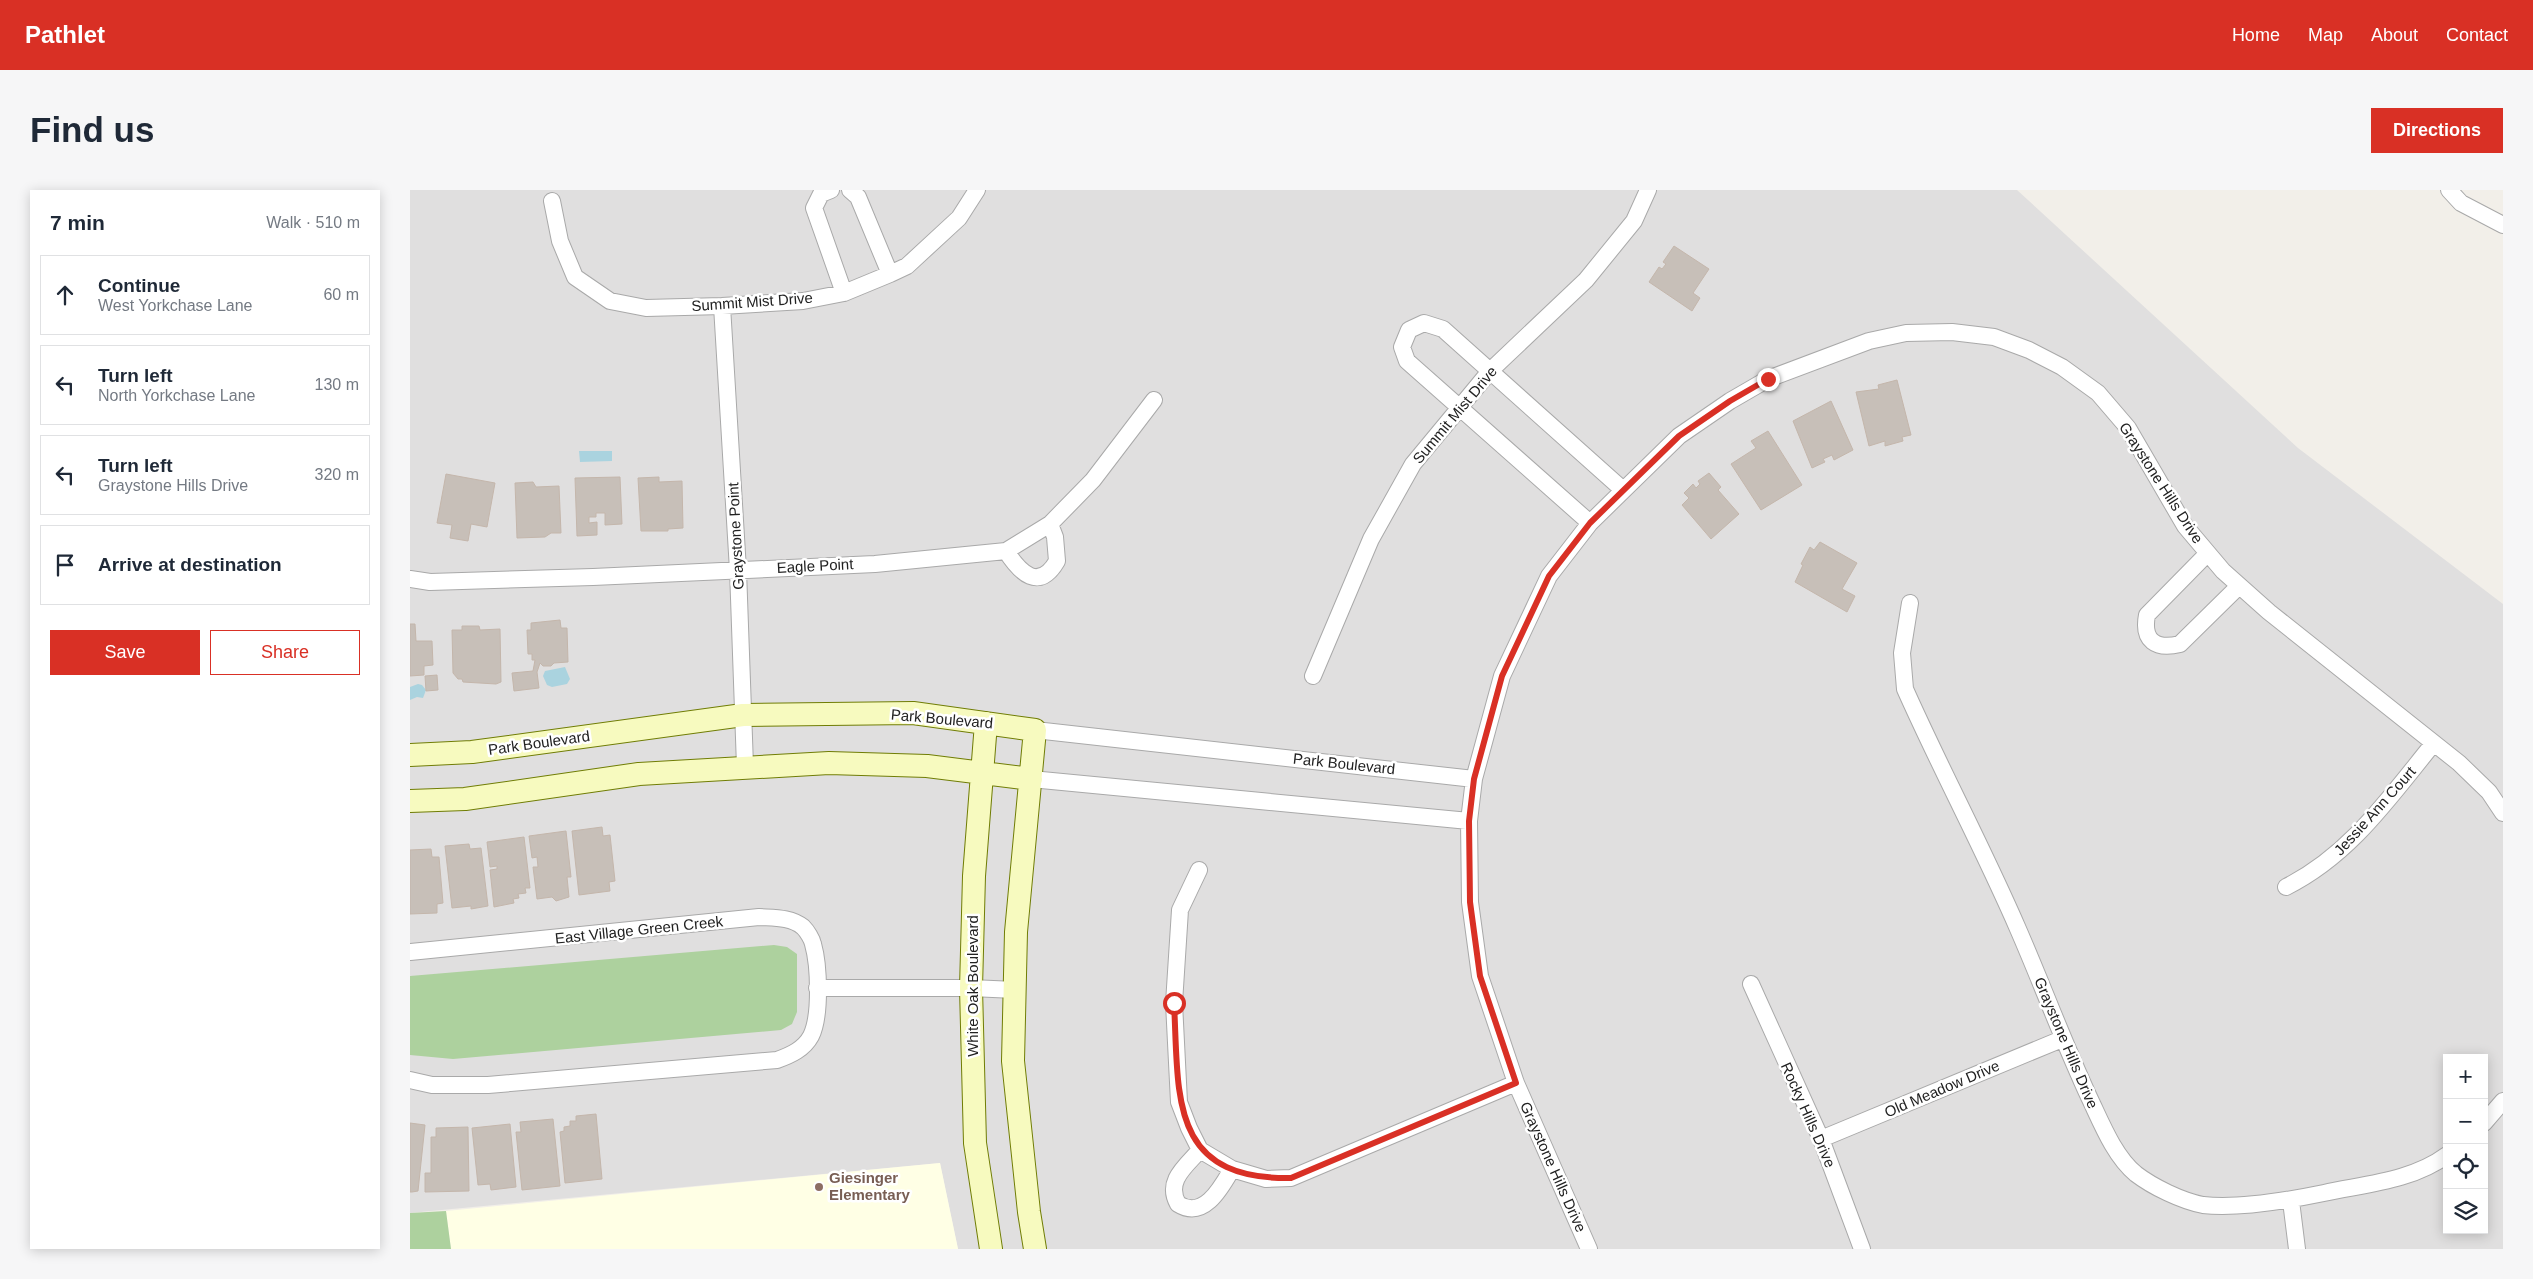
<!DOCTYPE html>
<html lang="en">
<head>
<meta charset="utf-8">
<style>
	:root { --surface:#fff; --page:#f6f6f7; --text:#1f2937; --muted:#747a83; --line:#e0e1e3; --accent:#d93025 }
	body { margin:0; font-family:Arial,sans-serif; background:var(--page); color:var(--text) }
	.controls { position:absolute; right:15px; bottom:15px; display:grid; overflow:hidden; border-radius:0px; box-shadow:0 2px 12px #0003 }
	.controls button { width:45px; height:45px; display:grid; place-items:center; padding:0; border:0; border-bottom:1px solid var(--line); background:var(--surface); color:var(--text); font:25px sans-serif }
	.stop { position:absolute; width:15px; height:15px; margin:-11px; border:4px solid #d93025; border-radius:50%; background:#fff }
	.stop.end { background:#d93025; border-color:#fff; box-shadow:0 1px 5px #0008 }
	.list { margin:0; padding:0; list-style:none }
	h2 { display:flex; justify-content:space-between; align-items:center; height:65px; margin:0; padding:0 20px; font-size:21px }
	h2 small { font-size:16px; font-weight:400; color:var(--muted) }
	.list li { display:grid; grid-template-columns:32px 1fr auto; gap:15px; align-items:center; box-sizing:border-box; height:80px; margin:0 10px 10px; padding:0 10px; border:1px solid var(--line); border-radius:0px }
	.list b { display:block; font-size:19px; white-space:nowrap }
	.list p { margin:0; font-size:16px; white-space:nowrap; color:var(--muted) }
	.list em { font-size:16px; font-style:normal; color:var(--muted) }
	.actions { display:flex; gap:10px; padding:15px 20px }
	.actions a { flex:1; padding:11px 0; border:1px solid var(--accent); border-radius:0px; text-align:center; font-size:18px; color:var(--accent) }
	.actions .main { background:var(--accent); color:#fff }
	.icon { flex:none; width:28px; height:28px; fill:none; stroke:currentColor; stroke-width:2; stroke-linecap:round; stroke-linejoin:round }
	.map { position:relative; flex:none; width:2093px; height:1059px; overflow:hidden; border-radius:0px }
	header { display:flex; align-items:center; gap:30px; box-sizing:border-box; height:70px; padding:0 25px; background:var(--accent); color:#fff }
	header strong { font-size:24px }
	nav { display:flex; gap:28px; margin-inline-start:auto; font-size:18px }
	.intro { display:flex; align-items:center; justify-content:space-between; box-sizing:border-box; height:120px; padding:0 30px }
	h1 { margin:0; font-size:35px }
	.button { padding:12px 22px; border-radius:0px; background:var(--accent); color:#fff; font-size:18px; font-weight:700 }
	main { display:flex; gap:30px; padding:0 30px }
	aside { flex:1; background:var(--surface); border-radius:0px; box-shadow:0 2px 12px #0003 }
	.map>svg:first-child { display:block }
</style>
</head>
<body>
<header>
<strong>Pathlet</strong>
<nav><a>Home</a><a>Map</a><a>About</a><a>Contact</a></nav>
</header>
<div class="intro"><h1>Find us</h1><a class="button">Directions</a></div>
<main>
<aside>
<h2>7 min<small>Walk · 510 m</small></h2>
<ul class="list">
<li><svg class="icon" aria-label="ahead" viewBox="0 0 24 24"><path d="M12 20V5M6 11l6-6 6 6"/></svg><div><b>Continue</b><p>West Yorkchase Lane</p></div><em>60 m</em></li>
<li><svg class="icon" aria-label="left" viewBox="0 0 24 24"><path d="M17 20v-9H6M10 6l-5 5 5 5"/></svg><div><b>Turn left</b><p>North Yorkchase Lane</p></div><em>130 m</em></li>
<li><svg class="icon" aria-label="left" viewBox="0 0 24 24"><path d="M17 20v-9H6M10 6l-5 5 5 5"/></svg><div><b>Turn left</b><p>Graystone Hills Drive</p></div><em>320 m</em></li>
<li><svg class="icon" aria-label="arrive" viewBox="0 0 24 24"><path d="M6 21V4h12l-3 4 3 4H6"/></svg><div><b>Arrive at destination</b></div></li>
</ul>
<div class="actions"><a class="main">Save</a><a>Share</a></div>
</aside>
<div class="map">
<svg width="2093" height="1059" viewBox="0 0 2093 1059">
	<rect width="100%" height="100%" fill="#f2efe9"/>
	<path fill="#e0dfdf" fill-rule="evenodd" d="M 0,0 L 1607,0 L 1888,258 L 2093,414 L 2093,1059 L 548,1059 L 530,973 L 0,1023 ZM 2037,868 L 2074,868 L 2074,1040 L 2037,1040 Z"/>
	<path fill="#ffffe5" d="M 530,973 L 548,1059 L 41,1059 L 36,1021 Z"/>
	<path fill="#add19e" d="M 364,755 L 377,757 L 387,764 L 387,822 L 382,834 L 371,840 L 43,869 L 0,865 L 0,786 Z
		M 36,1021 L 41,1059 L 0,1059 L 0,1023 Z"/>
	<path fill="#aad3df" d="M 169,261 L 202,261 L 202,271 L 170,272 Z
		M 155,477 L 160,489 L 157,494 L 142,497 L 137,495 L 133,486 L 135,481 Z
		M 8,494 L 12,495 L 16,500 L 13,508 L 7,507 L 0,510 L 0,497 Z"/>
	<path fill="#c7bfb8" stroke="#c4b6ab" d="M 1264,56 L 1299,79 L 1283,103 L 1290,108 L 1282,121 L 1239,92 L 1249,77 L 1252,79 L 1256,74 L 1253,72 Z
		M 1487,190 L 1501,245 L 1492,247 L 1493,251 L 1475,256 L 1475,251 L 1459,256 L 1446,202 L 1469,199 L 1468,195 Z
		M 1421,211 L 1443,260 L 1424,270 L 1422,265 L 1413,269 L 1415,272 L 1402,278 L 1383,231 Z
		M 1358,241 L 1392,295 L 1351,320 L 1321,274 L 1346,258 L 1341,251 Z
		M 1299,283 L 1311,297 L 1308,300 L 1329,324 L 1301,349 L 1272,315 L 1279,308 L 1274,303 L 1283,294 L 1286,298 L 1290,294 L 1288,291 Z
		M 36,284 L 85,293 L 77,337 L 61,334 L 58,351 L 40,348 L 42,335 L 27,333 Z
		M 210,287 L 212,334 L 195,335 L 195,323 L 186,323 L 186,327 L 179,327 L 179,333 L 187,332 L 187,345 L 167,346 L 165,288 Z
		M 249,287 L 249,292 L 272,291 L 273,338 L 258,339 L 258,341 L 231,341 L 228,288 Z
		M 123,292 L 126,297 L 149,296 L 151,343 L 141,343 L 135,347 L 107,348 L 105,293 Z
		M 1410,352 L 1447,373 L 1432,399 L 1445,406 L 1437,422 L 1385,392 L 1393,375 L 1391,374 L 1400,357 L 1404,360 Z
		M 150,430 L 151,438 L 157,438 L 158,472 L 144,473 L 141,476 L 133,476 L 130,473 L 127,482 L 129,498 L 104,501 L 102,483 L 123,481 L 125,470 L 122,470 L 122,464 L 118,464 L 117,440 L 121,440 L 121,433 Z
		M 0,434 L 5,434 L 6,451 L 22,451 L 23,475 L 14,476 L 14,485 L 0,486 Z
		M 52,436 L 69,436 L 70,440 L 90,439 L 91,492 L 86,494 L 53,492 L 52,489 L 48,489 L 43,483 L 42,440 L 52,440 Z
		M 27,485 L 28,500 L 16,501 L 15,486 Z
		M 192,637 L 193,646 L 200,645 L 205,691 L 199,692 L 200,701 L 169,705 L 162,641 Z
		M 156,641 L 161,687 L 157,687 L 159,707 L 146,711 L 142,707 L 127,709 L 123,677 L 128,677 L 127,667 L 122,668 L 119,646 Z
		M 114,647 L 120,698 L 115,698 L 116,703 L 108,704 L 109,708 L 103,709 L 104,713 L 84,717 L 80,680 L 87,679 L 87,676 L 80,677 L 77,652 Z
		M 59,654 L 60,659 L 71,658 L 78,716 L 61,719 L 61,716 L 42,718 L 35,656 Z
		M 21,659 L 22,667 L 29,667 L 33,713 L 27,714 L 27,723 L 0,724 L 0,660 Z
		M 186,924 L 192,989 L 155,993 L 150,942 L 154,941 L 154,937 L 160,936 L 160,931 L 166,931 L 166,926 Z
		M 143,929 L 150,996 L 112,1000 L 106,942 L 111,942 L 110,932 Z
		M 0,933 L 15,935 L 8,1001 L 2,1002 L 0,1002 Z
		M 100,934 L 106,997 L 81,1000 L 80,994 L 68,995 L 62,938 Z
		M 58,937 L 59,1001 L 15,1002 L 15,983 L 21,983 L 21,947 L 26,947 L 26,938 Z"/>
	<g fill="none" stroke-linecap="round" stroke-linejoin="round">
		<defs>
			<path id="street" d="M 421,0 L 411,4 L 404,18 L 434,103
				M 440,0 L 448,7 L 480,84
				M 2039,0 L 2051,13 L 2093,35
				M 142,11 L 150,51 L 165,87 L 200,111 L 236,118 L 312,116 L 393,111 L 434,103 L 480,84 L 497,76 L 549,28 L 567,0
				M 312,116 L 328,380 L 335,576
				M 1180,333 L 997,171 L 992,157 L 999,140 L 1014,133 L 1033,139 L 1212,299
				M 596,361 C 610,383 629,402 647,371 L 645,347 L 640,334
				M 1797,364 L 1737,425 C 1732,451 1746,460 1770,454 L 1829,396
				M 0,389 L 20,392 L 183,387 L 465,374 L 596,361 L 640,334 L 683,290 L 744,210
				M 1500,413 L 1492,463 L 1495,499 C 1531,580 1573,658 1608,739 C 1632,794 1653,851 1679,907 C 1691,932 1704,966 1726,984 C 1743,997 1772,1011 1793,1015 C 1827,1019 1880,1010 1914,1003 C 1955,994 2002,991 2037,965
				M 903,486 L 961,349 L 1003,274 L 1080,181 L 1176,90 L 1224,31 L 1238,0
				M 625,540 L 1064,589
				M 621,589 L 1059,631
				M 789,680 L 770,720 L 764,813 L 769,912 L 779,938 L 790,960 L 822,979 L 856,989 L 881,988 L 1106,893
				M 1876,697 C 1940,665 1979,608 2023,554
				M 0,762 L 349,727 C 364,728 381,727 393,737 C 397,741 402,749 403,754 C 409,775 411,826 401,846 C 394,859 381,865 367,870 L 78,895 L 22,895 L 0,890
				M 1341,794 L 1411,949 L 1452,1059
				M 407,798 L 561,798 L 605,800
				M 2074,933 L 2093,911
				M 1411,949 L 1652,849
				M 790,960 C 776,976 755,991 768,1014 C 794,1030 811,998 822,979
				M 1881,1011 L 1887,1059
				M 1179,1059 L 1106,893 L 1070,786 L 1060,712 L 1059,631 L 1064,589 L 1092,486 L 1139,386 L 1180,333 L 1269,246 L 1320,211 L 1358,189 L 1459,151 L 1496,143 L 1542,142 L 1584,147 L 1619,160 L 1652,177 L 1688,203 L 1718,238 L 1775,336 L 1813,381 L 1859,422 L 2049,573 L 2079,602 L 2093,623"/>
			<path id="secondary" d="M 576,533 L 564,686 L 561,798 L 565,953 L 581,1059
				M 0,565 L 62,562 L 333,525 L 503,523 L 625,540 L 606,742 L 603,871 L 619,1022 L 625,1059
				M 0,611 L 55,609 L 229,584 L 419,573 L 517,576 L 621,589"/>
		</defs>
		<use href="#street" stroke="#a9a9a9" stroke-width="18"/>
		<use href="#secondary" stroke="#707d05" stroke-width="24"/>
		<use href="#street" stroke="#fff" stroke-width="16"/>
		<use href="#secondary" stroke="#f7fabf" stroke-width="22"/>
	</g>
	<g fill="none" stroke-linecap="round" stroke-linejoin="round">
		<path stroke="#d93025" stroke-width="6" d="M 764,813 C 769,905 758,990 881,988 L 1106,893 L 1070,786 L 1060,712 L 1059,631 L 1064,589 L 1092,486 L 1139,386 L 1180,333 L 1269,246 L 1320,211 L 1358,189"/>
	</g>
	<circle fill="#8d6e63" stroke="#fff" stroke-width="2" cx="409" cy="997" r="5"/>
	<g text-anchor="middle" stroke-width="5" stroke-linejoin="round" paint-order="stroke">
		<g font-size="15" fill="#222" stroke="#fff">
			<text transform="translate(342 112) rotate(-4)" y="5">Summit Mist Drive</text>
			<text transform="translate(1045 225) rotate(-50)" y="5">Summit Mist Drive</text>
			<text transform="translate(1751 293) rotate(57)" y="5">Graystone Hills Drive</text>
			<text transform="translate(326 346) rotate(-93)" y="5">Graystone Point</text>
			<text transform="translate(405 376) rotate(-3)" y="5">Eagle Point</text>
			<text transform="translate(532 529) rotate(5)" y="5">Park Boulevard</text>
			<text transform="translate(129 553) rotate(-8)" y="5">Park Boulevard</text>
			<text transform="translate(934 574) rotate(6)" y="5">Park Boulevard</text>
			<text transform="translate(1965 621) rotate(-48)" y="5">Jessie Ann Court</text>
			<text transform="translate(229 740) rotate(-6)" y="5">East Village Green Creek</text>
			<text transform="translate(563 796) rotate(-90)" y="5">White Oak Boulevard</text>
			<text transform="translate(1656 853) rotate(67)" y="5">Graystone Hills Drive</text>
			<text transform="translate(1532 899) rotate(-23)" y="5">Old Meadow Drive</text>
			<text transform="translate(1398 925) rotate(66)" y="5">Rocky Hills Drive</text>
			<text transform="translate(1143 977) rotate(66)" y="5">Graystone Hills Drive</text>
		</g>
		<g font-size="15" font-weight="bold" fill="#785e54" stroke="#fff" text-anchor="start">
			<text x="419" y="993">Giesinger<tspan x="419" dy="17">Elementary</tspan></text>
		</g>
	</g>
</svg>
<div class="controls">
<button>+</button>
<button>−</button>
<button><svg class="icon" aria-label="locate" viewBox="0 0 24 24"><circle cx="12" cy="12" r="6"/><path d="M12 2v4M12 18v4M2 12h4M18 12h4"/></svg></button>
<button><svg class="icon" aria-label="layers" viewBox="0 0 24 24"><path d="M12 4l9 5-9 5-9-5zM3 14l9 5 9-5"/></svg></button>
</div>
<div class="stop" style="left:764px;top:813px"></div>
<div class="stop end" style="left:1358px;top:189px"></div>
</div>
</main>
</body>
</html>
